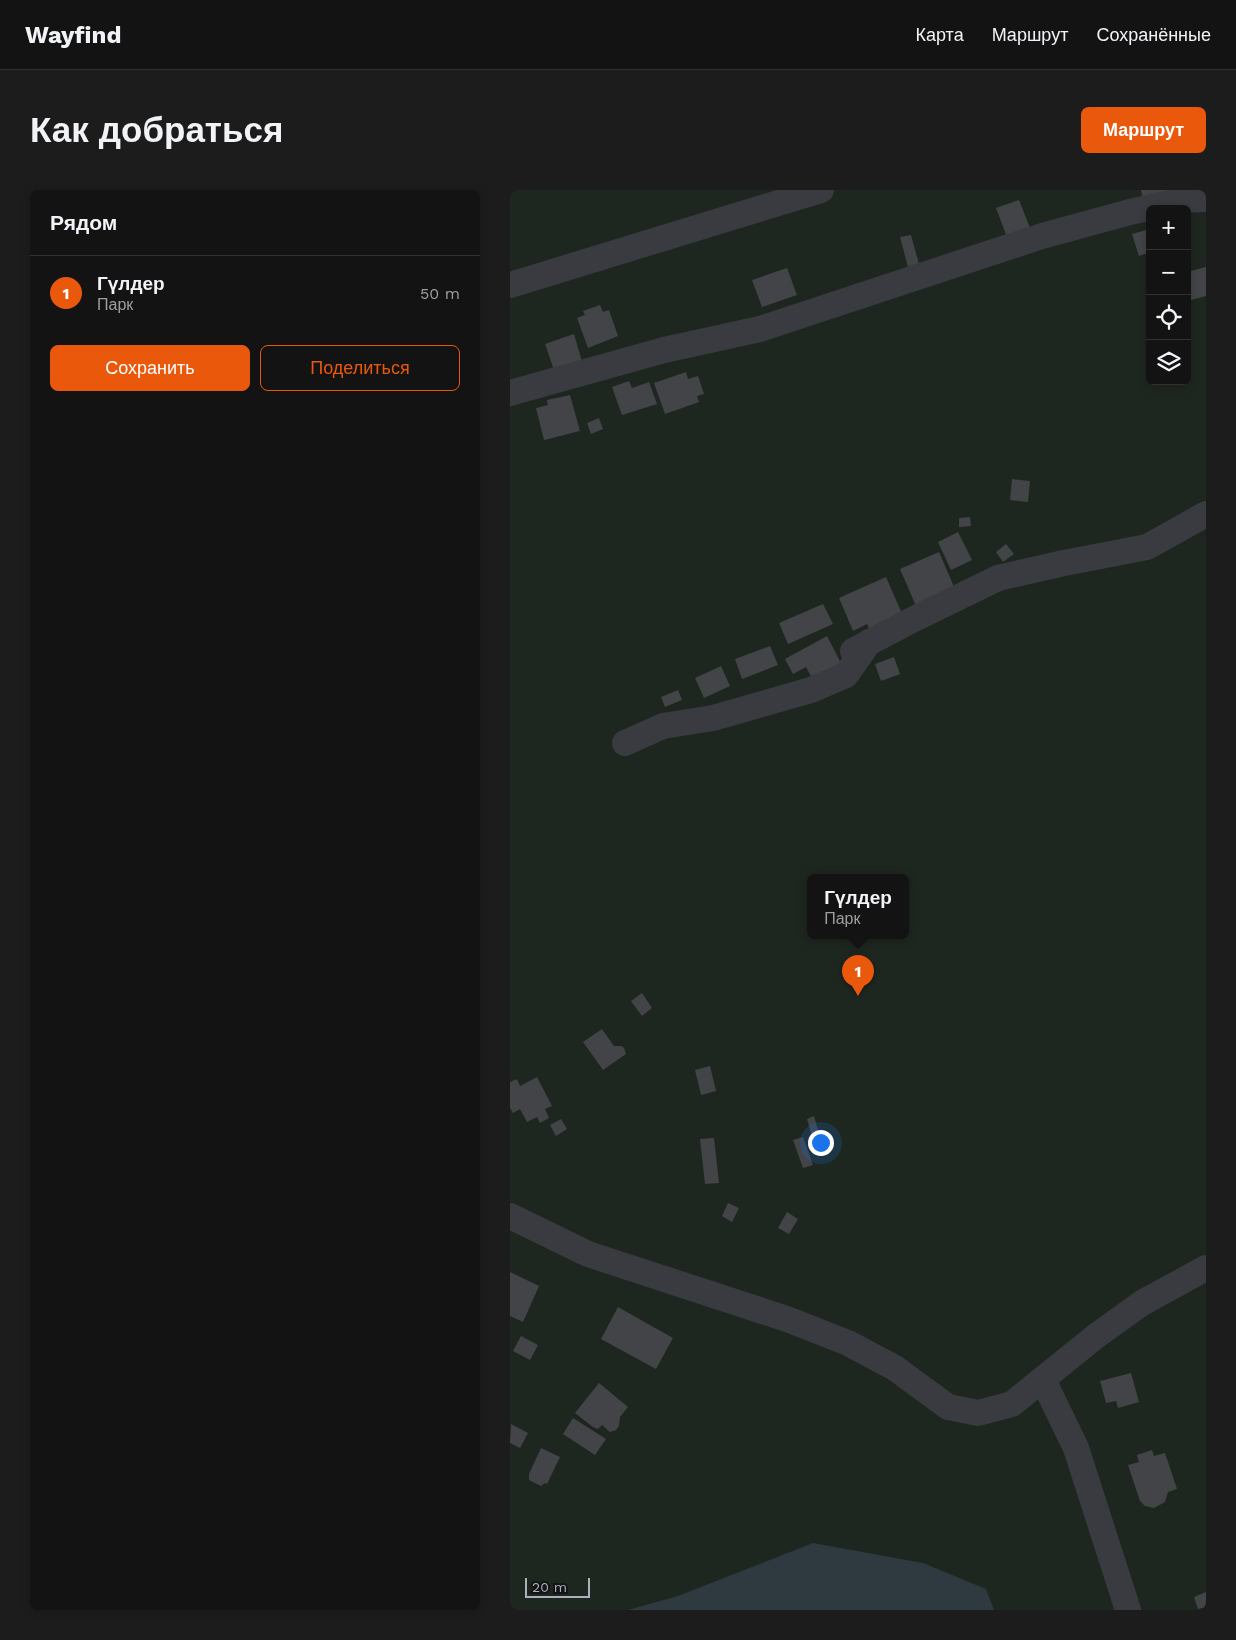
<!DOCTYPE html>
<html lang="ru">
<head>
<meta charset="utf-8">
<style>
	:root { --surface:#131314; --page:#1c1c1d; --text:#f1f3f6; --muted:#9d9ea0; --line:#323234; --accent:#ea580c }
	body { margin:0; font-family:"Work Sans",sans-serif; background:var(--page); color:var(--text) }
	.controls { position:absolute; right:15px; top:15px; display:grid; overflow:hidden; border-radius:8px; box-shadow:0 2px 8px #0003 }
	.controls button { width:45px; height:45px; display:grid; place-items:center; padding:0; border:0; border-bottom:1px solid var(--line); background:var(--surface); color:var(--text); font:25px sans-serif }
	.scale { position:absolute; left:15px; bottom:12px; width:65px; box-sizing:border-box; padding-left:5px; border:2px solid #abb0bb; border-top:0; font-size:14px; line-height:18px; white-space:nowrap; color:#abb0bb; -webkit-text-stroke:4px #141416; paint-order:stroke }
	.you { position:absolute; left:310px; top:952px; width:18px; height:18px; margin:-12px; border:4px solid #fff; border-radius:50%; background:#1a73e8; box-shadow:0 0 0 8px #1a73e833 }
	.badge { display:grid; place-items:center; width:32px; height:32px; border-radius:50%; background:var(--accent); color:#fff; font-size:16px; font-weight:700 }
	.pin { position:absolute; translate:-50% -41px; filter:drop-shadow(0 1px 2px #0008) }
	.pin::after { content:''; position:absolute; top:26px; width:18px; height:15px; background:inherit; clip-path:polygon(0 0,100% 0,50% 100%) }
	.popup { position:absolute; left:297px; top:684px; width:102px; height:65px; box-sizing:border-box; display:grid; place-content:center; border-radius:8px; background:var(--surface); filter:drop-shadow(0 1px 4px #0005); font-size:16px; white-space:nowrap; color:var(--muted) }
	.popup b { font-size:19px; color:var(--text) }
	.popup::after { content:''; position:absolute; left:50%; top:100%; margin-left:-10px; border:10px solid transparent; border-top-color:var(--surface) }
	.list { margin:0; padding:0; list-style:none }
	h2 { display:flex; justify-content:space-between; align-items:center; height:65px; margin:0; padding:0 20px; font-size:21px }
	h2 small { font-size:16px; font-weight:400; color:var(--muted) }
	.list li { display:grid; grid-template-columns:32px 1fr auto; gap:15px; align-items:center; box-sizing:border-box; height:75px; padding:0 20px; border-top:1px solid var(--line) }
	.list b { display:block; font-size:19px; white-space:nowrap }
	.list p { margin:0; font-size:16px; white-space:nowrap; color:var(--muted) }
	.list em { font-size:16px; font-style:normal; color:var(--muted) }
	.actions { display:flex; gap:10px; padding:15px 20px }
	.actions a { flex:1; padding:11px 0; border:1px solid var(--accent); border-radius:8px; text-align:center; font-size:18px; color:var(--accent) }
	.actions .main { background:var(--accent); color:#fff }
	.icon { flex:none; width:28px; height:28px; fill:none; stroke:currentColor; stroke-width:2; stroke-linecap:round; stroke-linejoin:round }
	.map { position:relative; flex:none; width:696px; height:1420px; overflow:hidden; border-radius:8px }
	header { display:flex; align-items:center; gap:30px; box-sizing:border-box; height:70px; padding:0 25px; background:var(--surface); border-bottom:1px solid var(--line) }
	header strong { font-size:24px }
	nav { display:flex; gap:28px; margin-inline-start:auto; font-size:18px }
	.intro { display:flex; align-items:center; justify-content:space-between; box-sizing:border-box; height:120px; padding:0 30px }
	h1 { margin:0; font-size:35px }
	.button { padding:12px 22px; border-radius:8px; background:var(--accent); color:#fff; font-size:18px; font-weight:700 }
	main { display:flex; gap:30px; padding:0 30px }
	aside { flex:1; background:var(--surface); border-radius:8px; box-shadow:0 2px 8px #0003 }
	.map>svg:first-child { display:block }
</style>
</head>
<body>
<header>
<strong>Wayfind</strong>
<nav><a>Карта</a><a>Маршрут</a><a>Сохранённые</a></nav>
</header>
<div class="intro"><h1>Как добраться</h1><a class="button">Маршрут</a></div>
<main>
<aside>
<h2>Рядом<small></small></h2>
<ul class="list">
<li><span class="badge">1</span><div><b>Гүлдер</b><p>Парк</p></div><em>50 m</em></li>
</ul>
<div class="actions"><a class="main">Сохранить</a><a>Поделиться</a></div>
</aside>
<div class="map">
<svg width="696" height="1420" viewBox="0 0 696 1420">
	<rect width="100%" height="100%" fill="#19191b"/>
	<path fill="#1e271f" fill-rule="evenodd" d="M 0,0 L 696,0 L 696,1420 L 0,1420 ZM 640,19 L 677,19 L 677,191 L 640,191 ZM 300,687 L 396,687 L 396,745 L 300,745 Z"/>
	<path fill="#2e3940" d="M 303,1353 L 413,1373 L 476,1399 L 484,1420 L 118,1420 L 168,1406 Z"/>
	<path fill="#434448" d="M 631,0 L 672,0 L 634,15 Z
		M 509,10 L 520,38 L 497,47 L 486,18 Z
		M 640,39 L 640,62 L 629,66 L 622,44 Z
		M 401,45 L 409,74 L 398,77 L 390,47 Z
		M 696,77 L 696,106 L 677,111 L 677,82 Z
		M 277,78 L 287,105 L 252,117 L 242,90 Z
		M 90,115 L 93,122 L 99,120 L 108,146 L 78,158 L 67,128 L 75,125 L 73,121 Z
		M 64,144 L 73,175 L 44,180 L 35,154 Z
		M 176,182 L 178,189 L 188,186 L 194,204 L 187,206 L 189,212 L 155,224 L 144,193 Z
		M 119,191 L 122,198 L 139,192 L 147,214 L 112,225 L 102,197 Z
		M 60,205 L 70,241 L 34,250 L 26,218 L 38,215 L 37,210 Z
		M 89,228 L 93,239 L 81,244 L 77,233 Z
		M 502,289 L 520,291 L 518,312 L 500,310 Z
		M 460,327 L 461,336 L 449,337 L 449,328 Z
		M 448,342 L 462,370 L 441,380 L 428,352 Z
		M 496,354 L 504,364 L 493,372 L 486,362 Z
		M 429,362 L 445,399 L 406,416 L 390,379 Z
		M 376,387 L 393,426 L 360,441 L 357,434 L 343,441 L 329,408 Z
		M 313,414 L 323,434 L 278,454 L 269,433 Z
		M 317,446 L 333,477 L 304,492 L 296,477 L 283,484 L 275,469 Z
		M 260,456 L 268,475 L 232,489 L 225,469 Z
		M 384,467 L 390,484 L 371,491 L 365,474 Z
		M 211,476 L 220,496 L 194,508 L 185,488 Z
		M 168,500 L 172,510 L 155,517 L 151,507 Z
		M 132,803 L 142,818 L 132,826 L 121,811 Z
		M 92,839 L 104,856 L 111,856 L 114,858 L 116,864 L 93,880 L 73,852 Z
		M 200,876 L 206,901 L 191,905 L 185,880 Z
		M 27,887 L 42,916 L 35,919 L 39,928 L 30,933 L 27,927 L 17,932 L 10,919 L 3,923 L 0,918 L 0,892 L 7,889 L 10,896 Z
		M 304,926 L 309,944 L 302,947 L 297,929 Z
		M 51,929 L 57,939 L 46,946 L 40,935 Z
		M 293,947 L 303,975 L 293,978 L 283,950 Z
		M 204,948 L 209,993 L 195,994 L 190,949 Z
		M 218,1013 L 229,1018 L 222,1032 L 212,1026 Z
		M 277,1022 L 288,1029 L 279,1044 L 268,1038 Z
		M 0,1082 L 29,1096 L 13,1132 L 0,1126 Z
		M 108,1117 L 163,1148 L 146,1179 L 91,1149 Z
		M 11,1146 L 28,1155 L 20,1170 L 3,1161 Z
		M 621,1183 L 629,1212 L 608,1218 L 606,1211 L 596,1213 L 590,1191 Z
		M 89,1193 L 118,1217 L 110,1227 L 109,1236 L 106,1240 L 100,1242 L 92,1235 L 88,1239 L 83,1237 L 65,1223 Z
		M 63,1228 L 96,1249 L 85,1265 L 53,1244 Z
		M 1,1234 L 18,1243 L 10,1258 L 0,1253 Z
		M 31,1258 L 50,1267 L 37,1294 L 35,1293 L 31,1296 L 19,1290 L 19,1284 Z
		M 642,1260 L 644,1266 L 655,1263 L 667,1299 L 658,1302 L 655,1312 L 644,1318 L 635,1316 L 630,1311 L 618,1275 L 629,1272 L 627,1265 Z
		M 696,1402 L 696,1417 L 688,1419 L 684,1407 Z"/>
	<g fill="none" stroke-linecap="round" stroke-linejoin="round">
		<path stroke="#3a3b40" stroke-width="26" d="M 0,95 L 311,0
			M 0,203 L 154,160 L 250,139 L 532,46 L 620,22 L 672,10 L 696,9
			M 343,461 L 404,429 L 488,388 L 554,373 L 637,357 L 696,324
			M 115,553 L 153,536 L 203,528 L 301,500 L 336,485 L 359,452
			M 0,1026 L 78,1064 L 277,1129 L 338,1153 L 385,1178 L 438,1217 L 468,1223 L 502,1214 L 586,1146 L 632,1113 L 696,1078
			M 533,1190 L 566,1258 L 618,1420"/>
	</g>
</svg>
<div class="controls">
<button>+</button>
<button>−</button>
<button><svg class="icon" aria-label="locate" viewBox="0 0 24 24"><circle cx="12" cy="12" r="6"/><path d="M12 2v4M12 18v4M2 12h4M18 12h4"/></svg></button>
<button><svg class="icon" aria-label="layers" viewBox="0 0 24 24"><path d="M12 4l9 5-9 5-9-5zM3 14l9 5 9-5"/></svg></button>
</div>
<div class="scale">20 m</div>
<div class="you"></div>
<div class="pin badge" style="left:348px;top:806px">1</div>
<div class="popup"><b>Гүлдер</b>Парк</div>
</div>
</main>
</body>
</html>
